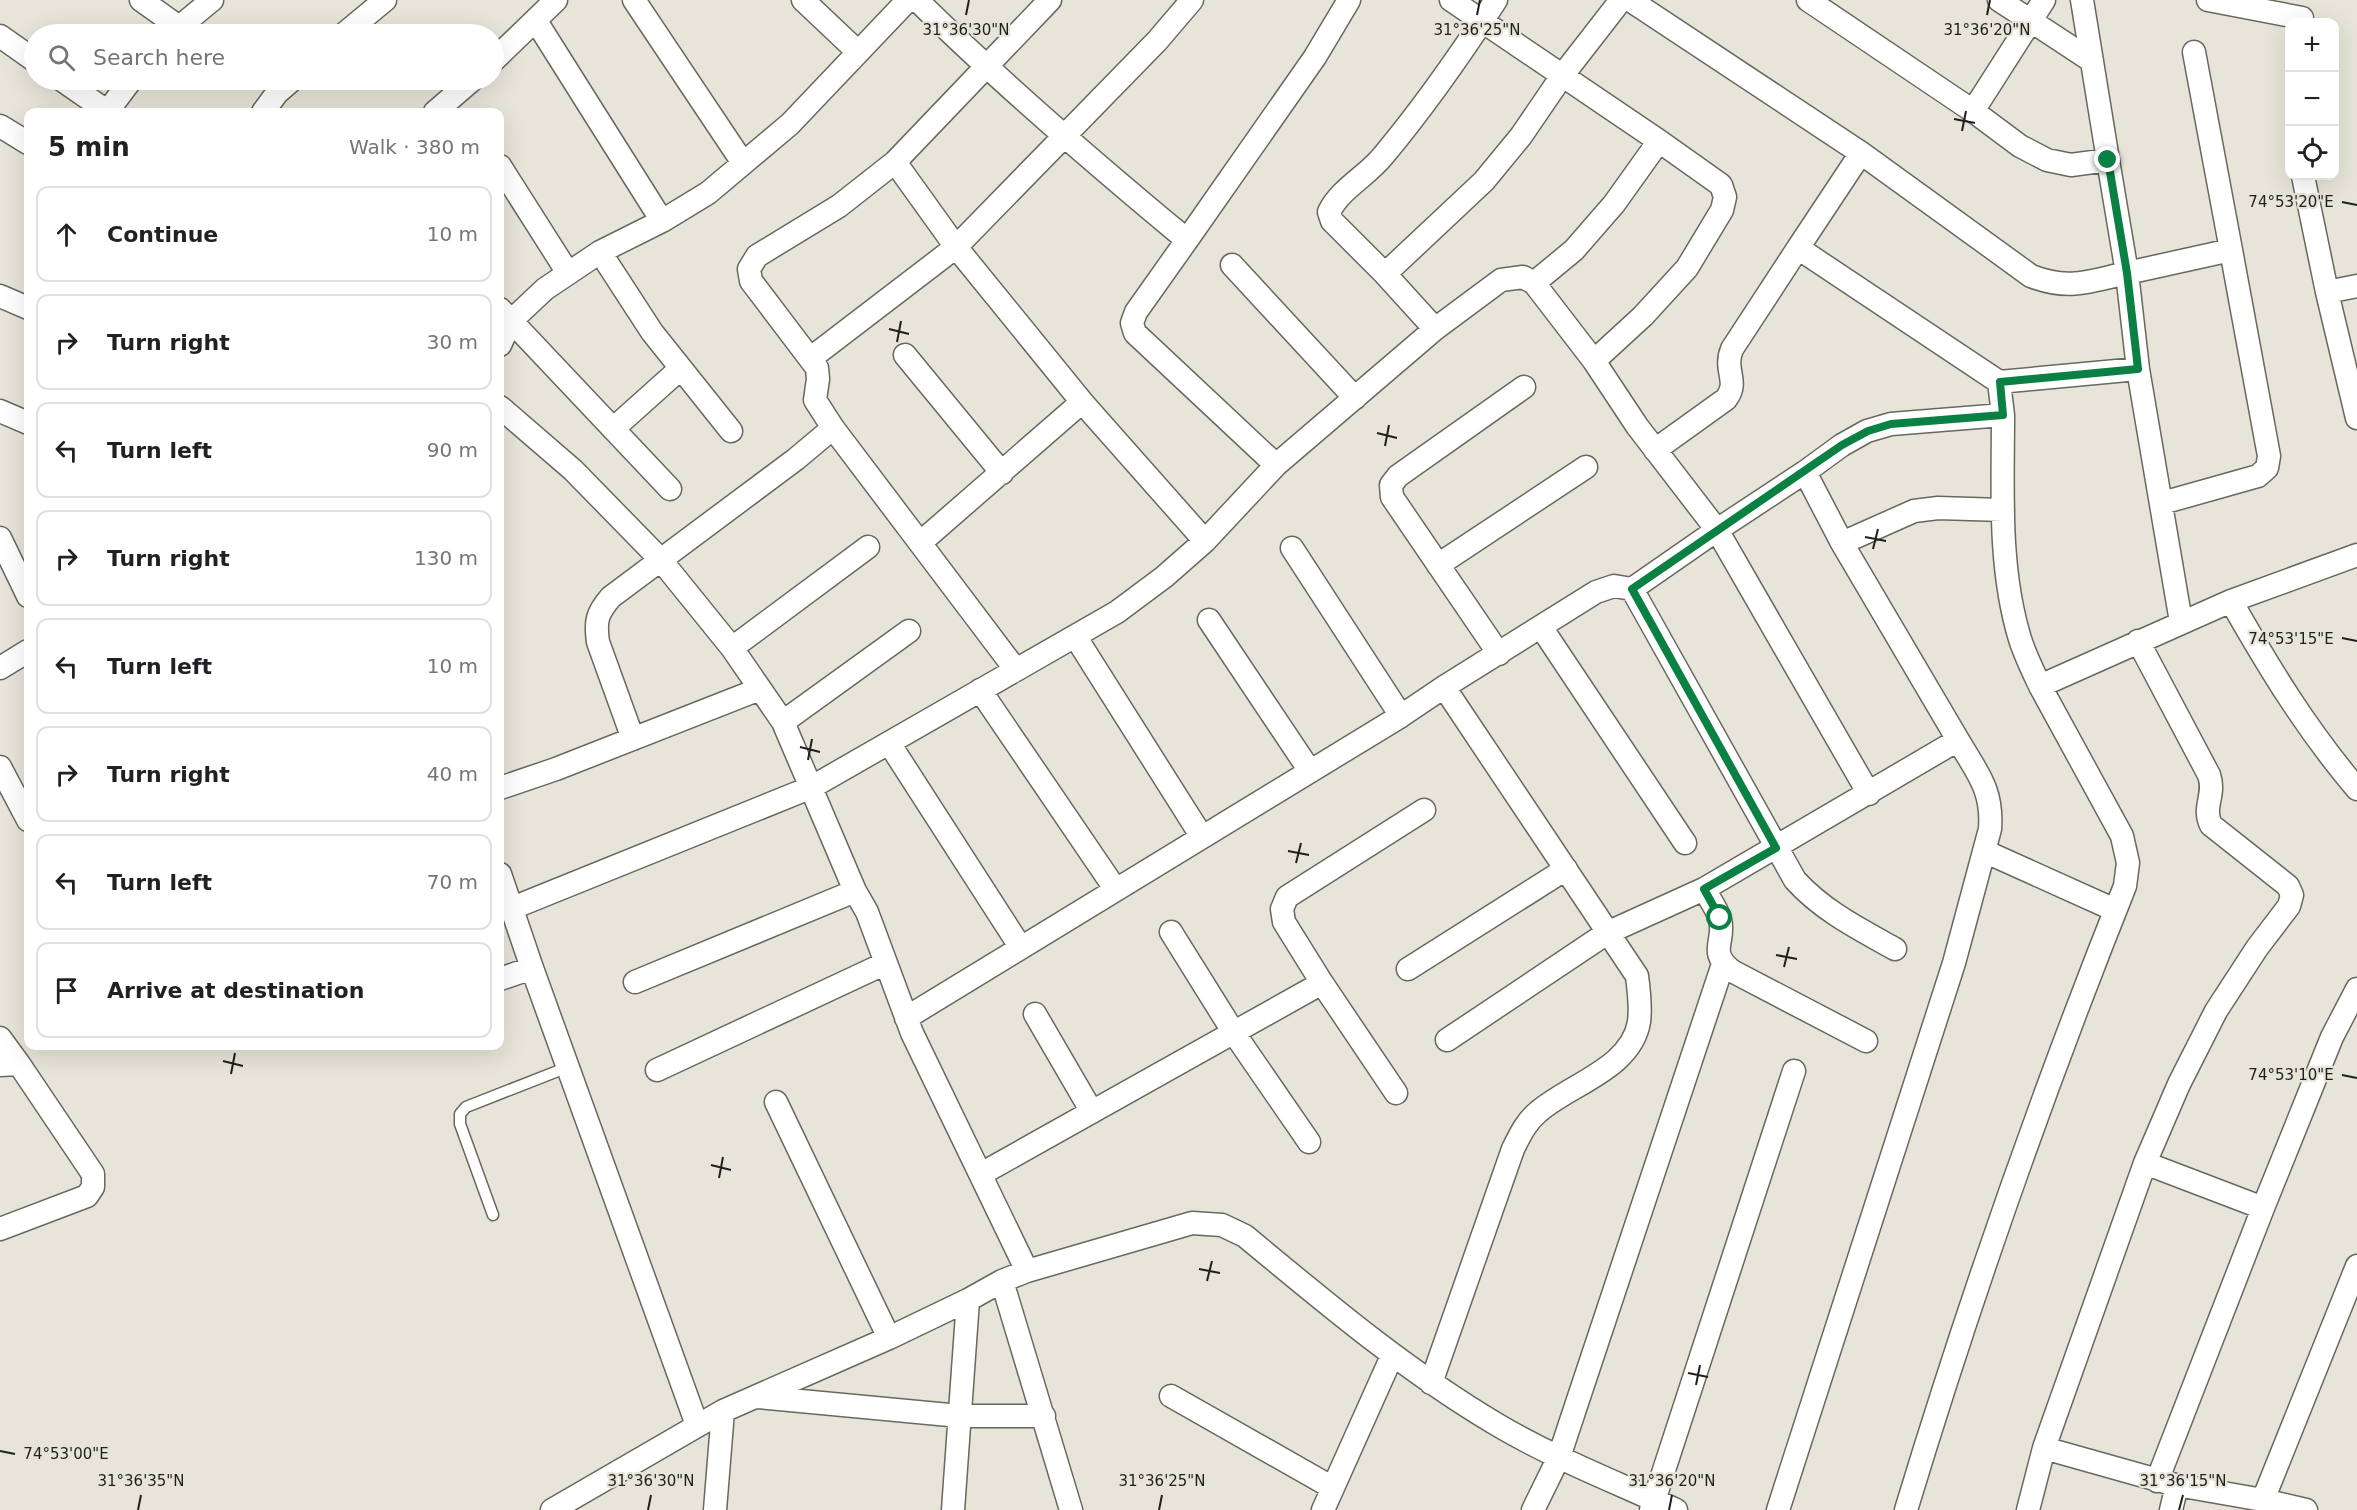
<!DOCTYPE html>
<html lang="en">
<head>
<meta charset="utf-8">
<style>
	:root { --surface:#fff; --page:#f2f2f2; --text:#202124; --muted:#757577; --line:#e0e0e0 }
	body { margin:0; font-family:"DejaVu Sans",sans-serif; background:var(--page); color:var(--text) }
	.controls { position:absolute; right:18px; top:18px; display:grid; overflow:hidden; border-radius:12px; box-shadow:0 6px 24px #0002 }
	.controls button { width:54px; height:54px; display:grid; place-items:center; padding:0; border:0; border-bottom:2px solid var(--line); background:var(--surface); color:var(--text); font:30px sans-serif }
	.stop { position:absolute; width:18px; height:18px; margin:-14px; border:4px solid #0b8043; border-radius:50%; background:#fff }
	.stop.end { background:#0b8043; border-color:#fff; box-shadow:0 2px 6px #0008 }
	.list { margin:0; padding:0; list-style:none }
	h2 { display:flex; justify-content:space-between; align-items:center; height:78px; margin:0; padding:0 24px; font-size:26px }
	h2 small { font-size:20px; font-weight:400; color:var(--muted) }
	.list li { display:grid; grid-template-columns:39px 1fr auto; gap:18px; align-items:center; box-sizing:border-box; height:96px; margin:0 12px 12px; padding:0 12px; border:2px solid var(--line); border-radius:12px }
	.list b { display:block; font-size:22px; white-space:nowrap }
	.list em { font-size:20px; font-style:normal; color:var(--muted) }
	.icon { flex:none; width:33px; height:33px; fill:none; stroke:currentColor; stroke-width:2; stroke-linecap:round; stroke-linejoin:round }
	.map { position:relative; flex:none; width:2357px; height:1510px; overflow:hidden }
	.search { position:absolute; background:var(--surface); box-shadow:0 6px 24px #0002; left:24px; top:24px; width:480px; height:66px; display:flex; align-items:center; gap:15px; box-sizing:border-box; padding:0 21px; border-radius:33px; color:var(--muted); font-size:22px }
	.panel { position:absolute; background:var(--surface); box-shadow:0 6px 24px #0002; left:24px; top:108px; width:480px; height:942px; border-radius:12px }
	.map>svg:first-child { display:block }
</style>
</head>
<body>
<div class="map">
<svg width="2357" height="1510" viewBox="0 0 2357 1510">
	<rect width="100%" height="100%" fill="#e7e4d9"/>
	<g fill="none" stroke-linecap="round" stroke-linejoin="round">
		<defs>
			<path id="lane" d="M 493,1215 L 460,1124 L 460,1114 L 466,1107 L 568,1067"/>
			<path id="street" d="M 141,0 L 179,27
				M 634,0 L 743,163
				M 803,0 L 858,52
				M 917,0 C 1003,85 1094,163 1187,240 L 1315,57 L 1349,0
				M 1630,0 L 1861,153 L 1798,248 L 1999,382 L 2003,415
				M 1808,0 L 1973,111 L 2020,146 L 2047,160 L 2071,165 L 2108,160 L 2127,273 L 2231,250 L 2194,52
				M 1999,0 L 2092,61
				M 2082,0 L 2108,160
				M 2208,0 L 2302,18
				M 536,21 L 662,221
				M 171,34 L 212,0
				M 344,34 L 385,0
				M 0,36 L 34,60
				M 494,60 L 556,0
				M 62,80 L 108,112
				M 1973,111 L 2044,0
				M 107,112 L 131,80
				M 263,112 L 277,93 L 292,80
				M 435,112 L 472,80
				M 0,126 L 28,143
				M 1861,153 L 2031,276 C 2069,291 2090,281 2127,273 L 2138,369 L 2181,622
				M 500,166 L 568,273
				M 2303,176 L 2327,292 L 2357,418
				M 1187,240 L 1136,312 L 1132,323 L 1135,333 L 1276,465
				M 600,252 L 652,332 L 731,431
				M 1232,265 L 1355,398
				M 1385,274 L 1332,221 L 1329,212 C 1340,189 1367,176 1383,156 C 1424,107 1461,54 1496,0
				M 1534,283 L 1594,361
				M 2327,292 L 2357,286
				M 0,296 L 28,308
				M 500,309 L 670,489
				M 1435,329 L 1385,274 L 1484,181 L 1521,136 L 1562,76 L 1621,0
				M 500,345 L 511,321 L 545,289 L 600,252 L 662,221 L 708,193 L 790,124 L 908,0
				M 905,355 L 1002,473
				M 811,358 L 956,247 L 1157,41 L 1192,0
				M 1999,382 L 2138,369
				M 1082,402 L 1205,541
				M 500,407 L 573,470 L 660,559 L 732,648 L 783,722 L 855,891 L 867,912 L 912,1033 L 1027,1271
				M 0,411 L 28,423
				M 833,428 L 815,400 L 818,379 L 817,368 L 751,281 L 749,269 L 757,256 L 839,206 L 895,162
				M 613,429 L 680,369
				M 1655,450 L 1726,399 C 1740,381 1723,371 1732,349 L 1798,248
				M 1805,472 L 1842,445 L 1867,431 L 1891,424 L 2003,415 C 2003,489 1998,567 2020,639 C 2025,655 2033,671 2040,686
				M 2162,503 L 2258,476 L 2267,468 L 2269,456 L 2231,250
				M 0,538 L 28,596
				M 920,543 L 1016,670
				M 1842,543 L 1914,511 L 1938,508 L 2003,510
				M 1292,548 L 1401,716
				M 1438,565 L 1586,467
				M 1632,589 L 1795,880 C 1823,911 1859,929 1895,949
				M 2231,601 C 2269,668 2307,730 2357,789
				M 1209,620 L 1310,771
				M 1541,627 L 1685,843
				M 1075,636 L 1202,837
				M 732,648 L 868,547
				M 1499,654 L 1392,497 L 1391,485 L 1398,476 L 1524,387
				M 0,668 L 28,651
				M 1444,687 L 1596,592 L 1614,586 L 1632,589 L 1717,530 L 1637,426 L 1594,361 L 1643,316 L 1687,268 L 1722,210 L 1725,197 L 1721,185 L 1659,141 L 1451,0
				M 980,690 L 1116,890
				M 783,722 L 909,631
				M 633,739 L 598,642 C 595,621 597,613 611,597 L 796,459 L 833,428 L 920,543 L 1082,402 L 956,247 L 895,162 L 1050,0
				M 889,743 L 1021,948
				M 0,767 L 28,820
				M 500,788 L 556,769 L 760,689
				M 1984,851 L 2115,910
				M 500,874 L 532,968
				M 1704,889 C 1709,898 1717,909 1720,919 C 1726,942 1707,951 1732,971 L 1866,1041
				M 510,909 L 812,787 L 1117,612 L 1164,577 L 1205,541 L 1276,465 L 1435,329 L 1501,280 L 1523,277 L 1534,283 L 1574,250 L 1614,204 L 1659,141
				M 1171,932 L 1234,1033 L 1309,1142
				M 1408,969 L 1566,869
				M 500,979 L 532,968 L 697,1425
				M 635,982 L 855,891
				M 1322,983 L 1396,1093
				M 1035,1014 L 1092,1112
				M 906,1018 L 1401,716 L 1444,687 L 1637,976 C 1639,991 1641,1007 1639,1022 C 1631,1069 1570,1084 1538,1112 C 1526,1122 1520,1135 1513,1149 L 1431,1383
				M 0,1038 L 19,1064
				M 1447,1040 L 1607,933 L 1704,889 L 1958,740 L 1842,543 L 1805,472 L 1717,530 L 1869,794
				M 0,1065 L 19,1064 L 93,1174 L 93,1187 L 87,1196 L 0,1229
				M 657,1070 L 886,963
				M 776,1102 L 889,1338
				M 2145,1163 L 2263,1208
				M 981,1174 L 1322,983 L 1284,922 L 1282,909 L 1287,897 L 1424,810
				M 1002,1281 L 1071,1510
				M 1171,1396 L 1333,1488
				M 758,1397 L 960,1416 L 1044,1416
				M 2044,1448 L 2145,1163 L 2179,1084 L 2216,1011 L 2257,948 L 2289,906 L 2292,895 L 2288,886 L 2211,825 C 2202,807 2216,795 2209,775 L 2138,641
				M 2157,1481 L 2263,1208 L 2332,1037 L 2357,989
				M 2263,1500 L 2306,1510
				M 552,1510 L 723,1411 L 889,1338 L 968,1300 L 1002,1281 L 1027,1271 L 1192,1223 L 1222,1225 L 1245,1236 C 1326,1303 1405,1370 1496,1424 C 1553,1458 1616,1482 1676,1510
				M 715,1510 L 723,1411
				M 953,1510 L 968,1300
				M 1323,1510 L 1392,1356
				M 1533,1510 L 1559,1457 L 1723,964
				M 1651,1510 L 1794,1071
				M 1778,1510 L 1954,963 L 1990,829 C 1993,789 1977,773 1958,740
				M 1906,1510 C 1970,1299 2043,1091 2125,886 L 2128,863 L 2122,836 L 2040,686 L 2231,601 L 2357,555
				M 2028,1510 L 2044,1448 L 2172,1484
				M 2171,1510 L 2177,1485 L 2263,1500 L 2357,1266"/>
		</defs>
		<use href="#lane" stroke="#6a675e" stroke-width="13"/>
		<use href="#street" stroke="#6a675e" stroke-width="25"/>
		<use href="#lane" stroke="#fff" stroke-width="10"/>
		<use href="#street" stroke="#fff" stroke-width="22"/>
	</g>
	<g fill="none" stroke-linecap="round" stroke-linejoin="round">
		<path stroke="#0b8043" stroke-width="8" d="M 1720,918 L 1704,889 L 1776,848 L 1632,589 L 1842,445 L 1868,431 L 1891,424 L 2003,415 L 2000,382 L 2138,369 L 2127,273 L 2108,160"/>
	</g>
	<path fill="none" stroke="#201f1b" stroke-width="2" d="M 966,15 L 969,0M 1477,15 L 1480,0M 1987,15 L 1990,0M 1954,119 L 1975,123M 1962,131 L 1966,111M 2342,202 L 2357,205M 889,329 L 909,334M 897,342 L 901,321M 1377,433 L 1397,438M 1385,446 L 1389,425M 1865,537 L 1886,541M 1873,549 L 1878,529M 2342,638 L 2357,641M 800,747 L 820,752M 808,760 L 812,739M 1288,851 L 1309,855M 1296,863 L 1301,843M 1776,955 L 1797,959M 1784,967 L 1789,947M 223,1061 L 243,1066M 231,1074 L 235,1053M 2342,1075 L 2357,1078M 711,1165 L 731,1170M 719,1178 L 723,1157M 1199,1269 L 1220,1273M 1207,1281 L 1212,1261M 1688,1373 L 1708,1377M 1696,1385 L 1700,1365M 0,1451 L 15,1454M 138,1510 L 141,1495M 648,1510 L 651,1495M 1159,1510 L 1162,1495M 1669,1510 L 1672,1495M 2179,1510 L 2183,1495"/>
	<g font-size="15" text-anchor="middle" fill="#201f1b" stroke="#e7e4d9" stroke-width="4.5" stroke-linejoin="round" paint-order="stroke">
		<text x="966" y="35">31°36'30"N</text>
		<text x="1477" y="35">31°36'25"N</text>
		<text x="1987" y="35">31°36'20"N</text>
		<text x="2291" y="207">74°53'20"E</text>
		<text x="2291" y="644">74°53'15"E</text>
		<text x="2291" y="1080">74°53'10"E</text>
		<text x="66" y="1459">74°53'00"E</text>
		<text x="141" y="1486">31°36'35"N</text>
		<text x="651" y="1486">31°36'30"N</text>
		<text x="1162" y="1486">31°36'25"N</text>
		<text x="1672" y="1486">31°36'20"N</text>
		<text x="2183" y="1486">31°36'15"N</text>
	</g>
</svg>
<div class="controls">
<button>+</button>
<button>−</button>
<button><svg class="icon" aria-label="locate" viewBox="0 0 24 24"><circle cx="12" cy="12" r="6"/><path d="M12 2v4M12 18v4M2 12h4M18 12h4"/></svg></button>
</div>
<div class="stop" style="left:1720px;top:918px"></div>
<div class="stop end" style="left:2108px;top:160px"></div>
<div class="search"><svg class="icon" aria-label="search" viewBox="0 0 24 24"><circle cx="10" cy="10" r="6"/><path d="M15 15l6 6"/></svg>Search here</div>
<section class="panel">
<h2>5 min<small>Walk · 380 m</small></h2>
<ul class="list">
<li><svg class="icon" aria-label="ahead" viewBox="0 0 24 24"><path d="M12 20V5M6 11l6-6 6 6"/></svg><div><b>Continue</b></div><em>10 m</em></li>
<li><svg class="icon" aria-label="right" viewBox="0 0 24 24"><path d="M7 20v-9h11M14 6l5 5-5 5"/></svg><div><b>Turn right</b></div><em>30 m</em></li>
<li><svg class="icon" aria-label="left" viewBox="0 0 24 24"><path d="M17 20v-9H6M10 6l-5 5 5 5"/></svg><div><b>Turn left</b></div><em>90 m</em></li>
<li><svg class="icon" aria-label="right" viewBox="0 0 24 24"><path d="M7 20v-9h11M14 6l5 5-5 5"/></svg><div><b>Turn right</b></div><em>130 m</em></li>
<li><svg class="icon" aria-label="left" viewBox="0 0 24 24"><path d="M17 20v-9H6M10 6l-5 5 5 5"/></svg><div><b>Turn left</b></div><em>10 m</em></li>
<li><svg class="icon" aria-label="right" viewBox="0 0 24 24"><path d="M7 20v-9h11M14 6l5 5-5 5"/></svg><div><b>Turn right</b></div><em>40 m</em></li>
<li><svg class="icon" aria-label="left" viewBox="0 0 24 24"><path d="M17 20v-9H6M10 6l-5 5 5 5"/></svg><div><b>Turn left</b></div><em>70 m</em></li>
<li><svg class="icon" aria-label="arrive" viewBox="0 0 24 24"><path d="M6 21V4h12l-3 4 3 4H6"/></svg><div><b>Arrive at destination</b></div></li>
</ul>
</section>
</div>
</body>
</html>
